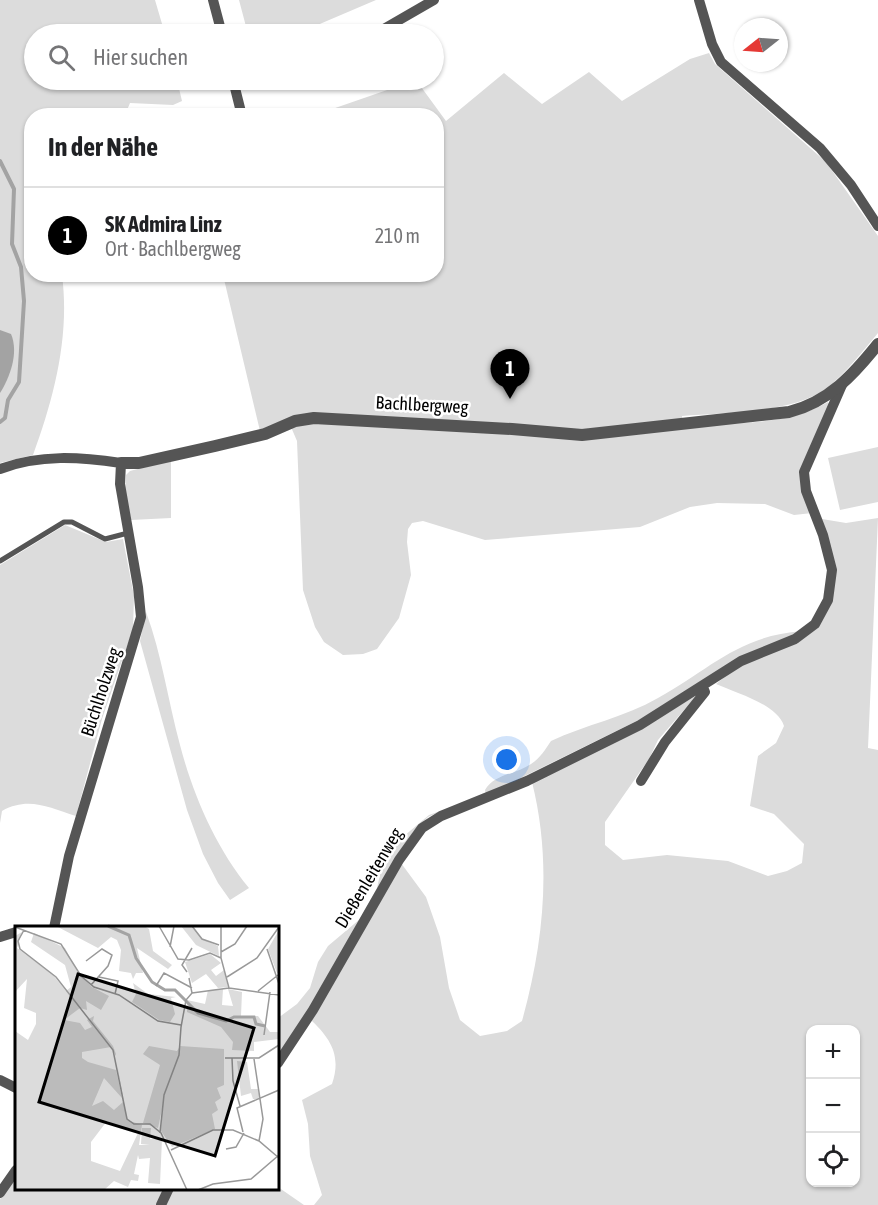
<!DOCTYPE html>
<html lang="de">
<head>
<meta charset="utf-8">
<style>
	:root { --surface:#fff; --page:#f2f2f2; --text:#202124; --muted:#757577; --line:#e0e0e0; --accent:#000 }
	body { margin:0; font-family:"Asap Condensed",sans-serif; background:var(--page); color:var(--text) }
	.controls { position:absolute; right:18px; bottom:18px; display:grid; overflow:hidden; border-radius:12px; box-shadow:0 2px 4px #0004 }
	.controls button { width:54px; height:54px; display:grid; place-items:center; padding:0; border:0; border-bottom:2px solid var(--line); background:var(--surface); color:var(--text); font:30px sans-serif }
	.compass { position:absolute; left:734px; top:18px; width:54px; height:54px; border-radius:50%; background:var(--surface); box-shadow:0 2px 4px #0004; rotate:253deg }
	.you { position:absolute; left:507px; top:760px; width:21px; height:21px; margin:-15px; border:4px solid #fff; border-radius:50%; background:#1a73e8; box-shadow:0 0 0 9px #1a73e833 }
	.badge { display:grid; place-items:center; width:39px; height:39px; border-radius:50%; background:var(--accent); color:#fff; font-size:20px; font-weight:700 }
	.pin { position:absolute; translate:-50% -50px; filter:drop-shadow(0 2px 3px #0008) }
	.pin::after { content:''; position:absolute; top:32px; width:21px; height:18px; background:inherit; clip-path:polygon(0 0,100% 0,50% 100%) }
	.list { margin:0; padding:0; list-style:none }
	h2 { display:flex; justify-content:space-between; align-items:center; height:78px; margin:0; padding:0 24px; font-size:26px }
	h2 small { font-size:20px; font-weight:400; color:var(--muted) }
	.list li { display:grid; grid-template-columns:39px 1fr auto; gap:18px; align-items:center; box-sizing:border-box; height:96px; padding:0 24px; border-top:2px solid var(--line) }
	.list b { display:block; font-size:22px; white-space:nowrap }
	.list p { margin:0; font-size:20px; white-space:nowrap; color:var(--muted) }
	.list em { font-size:20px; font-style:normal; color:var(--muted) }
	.icon { flex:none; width:33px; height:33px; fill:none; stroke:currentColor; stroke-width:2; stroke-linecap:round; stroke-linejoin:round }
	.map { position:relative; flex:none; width:878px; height:1205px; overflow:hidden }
	.search { position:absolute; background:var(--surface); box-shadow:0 2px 4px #0004; left:24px; top:24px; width:420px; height:66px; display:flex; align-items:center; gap:15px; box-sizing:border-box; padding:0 21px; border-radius:33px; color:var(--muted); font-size:22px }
	.panel { position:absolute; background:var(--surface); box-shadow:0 2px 4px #0004; left:24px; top:108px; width:420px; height:174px; border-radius:24px }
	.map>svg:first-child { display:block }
</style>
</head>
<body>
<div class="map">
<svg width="878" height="1205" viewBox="0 0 878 1205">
	<rect width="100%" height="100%" fill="#fff"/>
	<path fill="#dcdcdc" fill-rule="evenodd" d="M 0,0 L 155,0 L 165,34 L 34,34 L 34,80 L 177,80 L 182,101 L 173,105 L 130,103 L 125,115 L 32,116 L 32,274 L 62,275 C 70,336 54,398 33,455 L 0,463 Z
		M 239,0 L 376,0 L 301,32 L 298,26 L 270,34 L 248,34 Z
		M 709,53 L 715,64 L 826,162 L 878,236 L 878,333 C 862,352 846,373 827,388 C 792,414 725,412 682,416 L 683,426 C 730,422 786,427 828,402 L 830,406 L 804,464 L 812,513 L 794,515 L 765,504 L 717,503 L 690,507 L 640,527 L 485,540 L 423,521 L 412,523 L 408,529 L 407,542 L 411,575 L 399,618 L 377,649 L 363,654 L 343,655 L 324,642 L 315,627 L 303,590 L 297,441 L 291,427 L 260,431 L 223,275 L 436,274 L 436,116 L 315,115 L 416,80 L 446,121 L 504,73 L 542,104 L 589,72 L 622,101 L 690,59 Z
		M 878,447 L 878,502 L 840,510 L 828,458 Z
		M 171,460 L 171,518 L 131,520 L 125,489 L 126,475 L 130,471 Z
		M 878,518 L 868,748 L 878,750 L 878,1205 L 314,1205 L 322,1195 L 310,1156 L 308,1124 L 302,1100 L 332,1084 C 342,1055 330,1038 310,1019 L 401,863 L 426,897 L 440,937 L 449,988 L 460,1020 L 480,1036 L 507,1031 L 522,1021 C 544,942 552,862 532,782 L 647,725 L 697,695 L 658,740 L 649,759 L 605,822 L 605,845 L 623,860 L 667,855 L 728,861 L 768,876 L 787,871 L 802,863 L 804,844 L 774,814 L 750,806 L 758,756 L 776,743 L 784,726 C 777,704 736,693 716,684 L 737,667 L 798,641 L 832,601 L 822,519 L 846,523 ZM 810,1030 L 856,1030 L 856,1182 L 810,1182 Z
		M 65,525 L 106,542 L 123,539 L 134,596 L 133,629 L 102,719 L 76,816 C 49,808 29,796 2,811 L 0,823 L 0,565 Z
		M 146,612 C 162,655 168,701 180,745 C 193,795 216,848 249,888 L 230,900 L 218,883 L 203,854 L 187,810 L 140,641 Z
		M 802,631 L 663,708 L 486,795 L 485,790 C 494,774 517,774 531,764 C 540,758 545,750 551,741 C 585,725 625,717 658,698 C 710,669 738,636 802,631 Z
		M 443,810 L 428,817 L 413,832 L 319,996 L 278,1056 L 278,1018 L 297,1004 L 310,988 L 318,962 L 328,946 L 360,919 L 377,888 L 385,852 L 429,815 Z
		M 16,1177 L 16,1188 L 166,1189 L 157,1205 L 0,1205 L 0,1199 Z
		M 278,1187 L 304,1205 L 164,1205 L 173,1189 Z"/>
	<path fill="#a3a3a3" d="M 0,330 L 11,334 C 19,353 10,377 0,393 Z"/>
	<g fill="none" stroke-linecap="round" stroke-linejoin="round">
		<path stroke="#a3a3a3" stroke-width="4" d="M 0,161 L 14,189 L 12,244 L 21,267 L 24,301 L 19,382 L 8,400 L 5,418 L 0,422"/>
		<path stroke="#555" stroke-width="5" d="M 0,561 L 64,522 L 72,522 L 105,539 L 128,533"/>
		<path stroke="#555" stroke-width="10" d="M 213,0 L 222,34
			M 699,0 L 712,44 L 721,62 L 820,148 L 851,185 L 878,226
			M 375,34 L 434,0
			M 233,80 L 242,116
			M 234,83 L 249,80
			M 0,469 C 40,454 80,457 121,463 L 120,484 L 138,587 L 141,617 L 69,856 L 54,928
			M 641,781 L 665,742 L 705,692 L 703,687
			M 0,937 L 16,932
			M 278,1063 L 313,1010 L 399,860 L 422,828 L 441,816 L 527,781 L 640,725 L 741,661 L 795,639 L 815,624 L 828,600 L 832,570 L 823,535 L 806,491 L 804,472 L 842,385
			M 0,1080 L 16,1088
			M 0,1193 L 16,1170
			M 161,1205 L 169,1188"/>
		<path stroke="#555" stroke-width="12" d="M 121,463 L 139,463 L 215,446 L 265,434 L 295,421 L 314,418 L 512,429 L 582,435 L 789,412 C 829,402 854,374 878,344"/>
	</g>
	<g text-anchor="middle" stroke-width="5" stroke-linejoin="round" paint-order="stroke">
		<g font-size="18" fill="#000" stroke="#fff">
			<text transform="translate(422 405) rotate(3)" y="6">Bachlbergweg</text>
			<text transform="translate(101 692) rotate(-72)" y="6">Büchlholzweg</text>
			<text transform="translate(369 878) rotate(-59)" y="6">Dießenleitenweg</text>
		</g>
	</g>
	<g transform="translate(15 926)">
		<rect width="264" height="264" fill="#fff"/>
		<path d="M 41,0 L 129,0 L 134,3 L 138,25 L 157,39 L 153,43 L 122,22 L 128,47 L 121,47 L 118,53 L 116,47 L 104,45 L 106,24 L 102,14 L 96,11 L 83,22 ZM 166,0 L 177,0 L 187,13 L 203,20 L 204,30 L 181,19 ZM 264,4 L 264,47 L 262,47 L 253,23 ZM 7,6 L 2,22 L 38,49 L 51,65 L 56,61 L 50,39 L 16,16 L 19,7 L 50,22 L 63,47 L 77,61 L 94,70 L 86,84 L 71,75 L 72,84 L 65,82 L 49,94 L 65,97 L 70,104 L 77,101 L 72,94 L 79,90 L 78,95 L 98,120 L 101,128 L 101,130 L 96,121 L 67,126 L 67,132 L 73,136 L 101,144 L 107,172 L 89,152 L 77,180 L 88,175 L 99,184 L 108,176 L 102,137 L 112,194 L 127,199 L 124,219 L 135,219 L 126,218 L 127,202 L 136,202 L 135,213 L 147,213 L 145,258 L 133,257 L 135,232 L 124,233 L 123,229 L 119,248 L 124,249 L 123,255 L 116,254 L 113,261 L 99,255 L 89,264 L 0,263 L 0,105 L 13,114 L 21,98 L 21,87 L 9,82 L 12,53 L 0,66 L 0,10 ZM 92,195 L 123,207 L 105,245 L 76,235 L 76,216 ZM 195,28 L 206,37 L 196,44 L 201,50 L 209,44 L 213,61 L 203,62 L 191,48 L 177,57 L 170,36 ZM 118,57 L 133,68 L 161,71 L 156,72 L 160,88 L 155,96 L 144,94 L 117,76 L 121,68 ZM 208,63 L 207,79 L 218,80 L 213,63 L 227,66 L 226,90 L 243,90 L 249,98 L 249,111 L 250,99 L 255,106 L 264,106 L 264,113 L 239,116 L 239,125 L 217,124 L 218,116 L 206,101 L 172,86 L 172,74 L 190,78 L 193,64 ZM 134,120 L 162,125 L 165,120 L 209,123 L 209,159 L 202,162 L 206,172 L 200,176 L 203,184 L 197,188 L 200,203 L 157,221 L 146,205 L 147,183 L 143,202 L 128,197 L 145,139 L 128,128 ZM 222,135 L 232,136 L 236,163 L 243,163 L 245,173 L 238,173 L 236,167 L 226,170 Z" fill="#dcdcdc" fill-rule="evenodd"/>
		<path fill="none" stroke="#a3a3a3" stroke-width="3" d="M 93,0 L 114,9 L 121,32 L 137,56 L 150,64 L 160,64 L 183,87 L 211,95 L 219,91 L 239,91 L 241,98 L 250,100"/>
		<path fill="none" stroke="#999" stroke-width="1.5" d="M 144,0 L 163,33 L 174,34 L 195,27 L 206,32M 177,0 L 187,13 L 204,19M 206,0 L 206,32 L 214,62M 0,1 L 46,18 L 66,50 L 79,61 L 104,69 L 143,95 L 166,99M 9,4 L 3,15 L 5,23 L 41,51 L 98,124 L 112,193 L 119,198 L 135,198 L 146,207 L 172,264M 155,21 L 159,0M 252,23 L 264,58M 206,26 L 220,18 L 232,0M 71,35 L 87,23 L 97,29 L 93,40 L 76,59M 172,46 L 167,39 L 177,22M 84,51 L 103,55 L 100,68M 212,51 L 242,32 L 264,1M 141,60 L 149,47 L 177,62M 243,65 L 263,49M 177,67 L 214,62 L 264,69M 249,109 L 255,66M 210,132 L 244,132 L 264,119M 217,132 L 218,155 L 225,180M 239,133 L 248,193 L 244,215M 228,206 L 222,182 L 264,164M 145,207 L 149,169 L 164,129 L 166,101 L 171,74 L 177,67 L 174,52M 211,223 L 221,221 L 229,207M 156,224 L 198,204 L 218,204 L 244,215 L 264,232M 183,264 L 198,258 L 236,253 L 264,229"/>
		<path fill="#000" fill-opacity="0.15" stroke="#000" stroke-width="3" d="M 63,48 L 239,102 L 200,230 L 24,176 Z"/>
		<rect width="264" height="264" fill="none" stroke="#000" stroke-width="3"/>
	</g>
</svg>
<div class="controls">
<button>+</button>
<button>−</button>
<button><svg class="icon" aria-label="locate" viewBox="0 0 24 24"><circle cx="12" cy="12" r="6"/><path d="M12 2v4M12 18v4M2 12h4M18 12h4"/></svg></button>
</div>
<svg class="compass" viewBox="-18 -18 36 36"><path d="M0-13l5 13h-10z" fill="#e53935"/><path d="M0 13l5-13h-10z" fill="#757577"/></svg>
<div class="you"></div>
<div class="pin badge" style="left:510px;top:399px">1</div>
<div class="search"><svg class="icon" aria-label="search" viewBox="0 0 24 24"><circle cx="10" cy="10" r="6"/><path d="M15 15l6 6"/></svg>Hier suchen</div>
<section class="panel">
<h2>In der Nähe<small></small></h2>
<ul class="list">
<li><span class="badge">1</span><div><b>SK Admira Linz</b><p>Ort · Bachlbergweg</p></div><em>210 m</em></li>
</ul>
</section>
</div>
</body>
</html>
